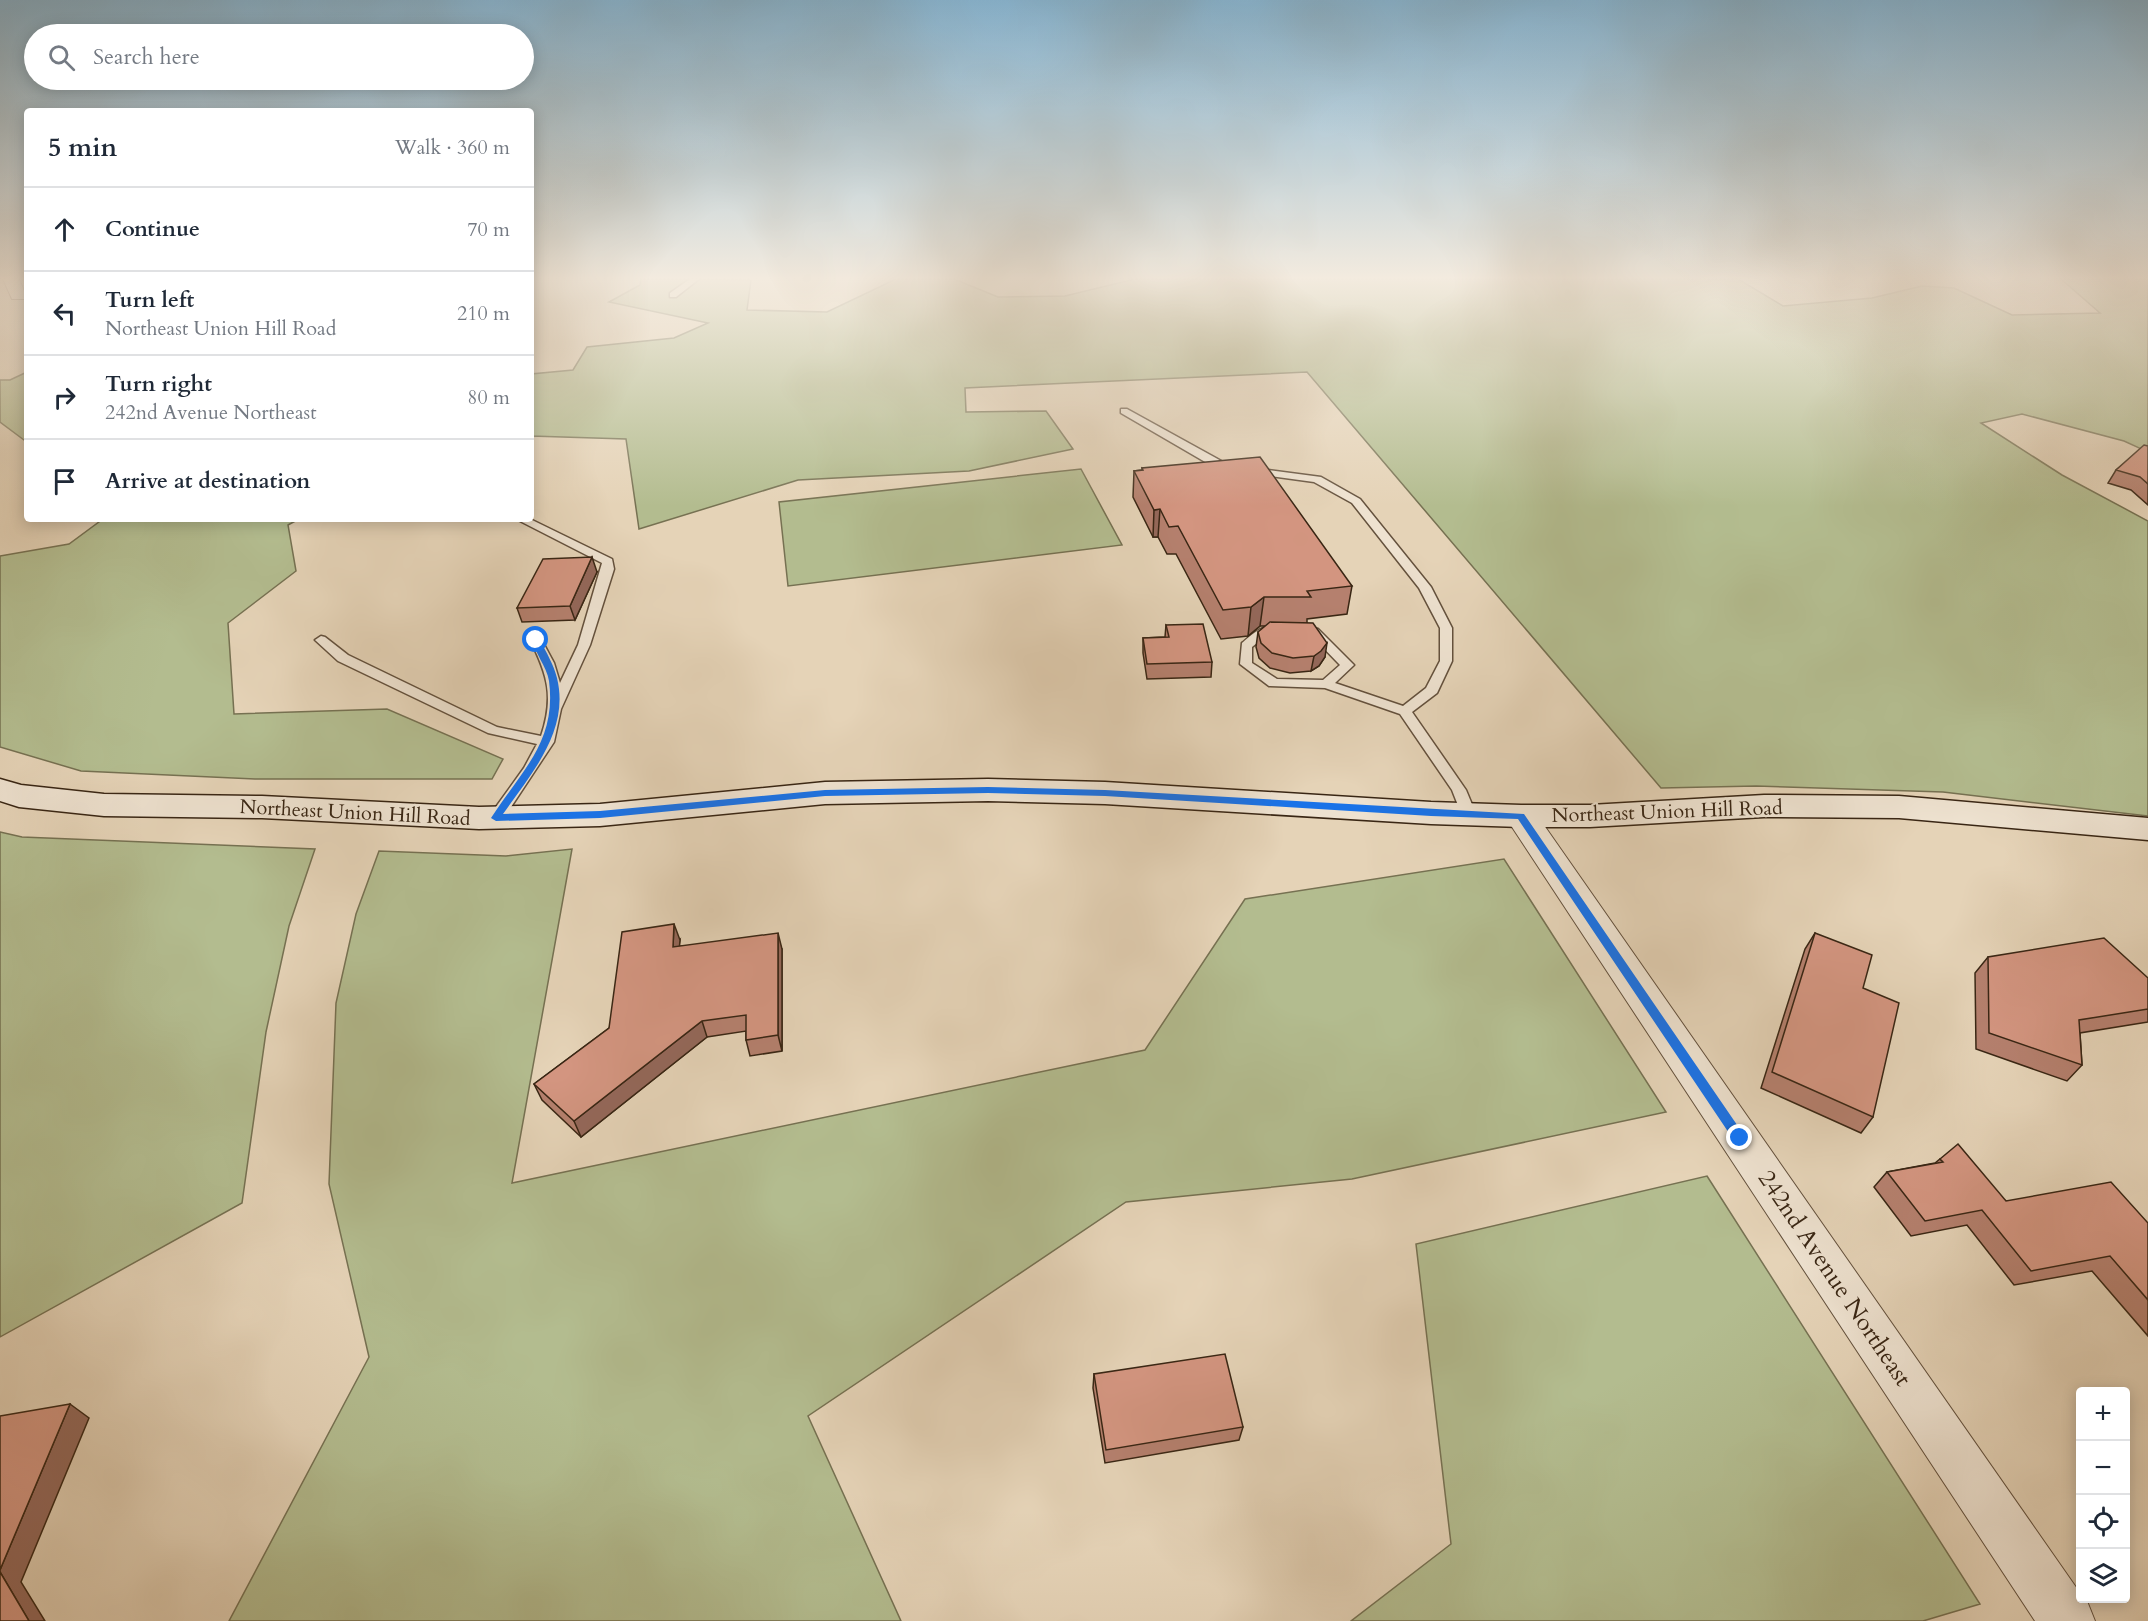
<!DOCTYPE html>
<html lang="en">
<head>
<meta charset="utf-8">
<style>
	:root { --surface:#fff; --page:#f2f2f3; --text:#1f2937; --muted:#747a83; --line:#e0e1e3 }
	body { margin:0; font-family:Cardo,serif; background:var(--page); color:var(--text) }
	.controls { position:absolute; right:18px; bottom:18px; display:grid; overflow:hidden; border-radius:6px; box-shadow:0 3px 15px #0003 }
	.controls button { width:54px; height:54px; display:grid; place-items:center; padding:0; border:0; border-bottom:2px solid var(--line); background:var(--surface); color:var(--text); font:30px sans-serif }
	.stop { position:absolute; width:18px; height:18px; margin:-14px; border:4px solid #1a73e8; border-radius:50%; background:#fff }
	.stop.end { background:#1a73e8; border-color:#fff; box-shadow:0 2px 6px #0008 }
	.list { margin:0; padding:0; list-style:none }
	h2 { display:flex; justify-content:space-between; align-items:center; height:78px; margin:0; padding:0 24px; font-size:26px }
	h2 small { font-size:20px; font-weight:400; color:var(--muted) }
	.list li { display:grid; grid-template-columns:39px 1fr auto; gap:18px; align-items:center; box-sizing:border-box; height:84px; padding:0 24px; border-top:2px solid var(--line) }
	.list b { display:block; font-size:22px; white-space:nowrap }
	.list p { margin:0; font-size:20px; white-space:nowrap; color:var(--muted) }
	.list em { font-size:20px; font-style:normal; color:var(--muted) }
	.icon { flex:none; width:33px; height:33px; fill:none; stroke:currentColor; stroke-width:2; stroke-linecap:round; stroke-linejoin:round }
	.map { position:relative; flex:none; width:2148px; height:1621px; overflow:hidden }
	.search { position:absolute; background:var(--surface); box-shadow:0 3px 15px #0003; left:24px; top:24px; width:510px; height:66px; display:flex; align-items:center; gap:15px; box-sizing:border-box; padding:0 21px; border-radius:33px; color:var(--muted); font-size:22px }
	.panel { position:absolute; background:var(--surface); box-shadow:0 3px 15px #0003; left:24px; top:108px; width:510px; height:414px; border-radius:6px }
	.map>svg:first-child { display:block }
</style>
</head>
<body>
<div class="map">
<svg width="2148" height="1621" viewBox="0 0 2148 1621">
	<rect width="100%" height="100%" fill="#e5d3b7"/>
	<filter id="stains"><feTurbulence type="fractalNoise" baseFrequency=".00333" numOctaves="4"/><feColorMatrix values="0 0 0 0 .2 0 0 0 0 .09 0 0 0 0 .02 0 0 0 .5 -.17"/></filter>
	<radialGradient id="worn" r=".72"><stop offset=".6" stop-color="#630" stop-opacity="0"/><stop offset="1" stop-color="#630" stop-opacity=".3"/></radialGradient>
	<path fill="#b3bc8f" stroke="#767152" stroke-width="1.5" d="M 641,279 L 751,280 L 747,310 L 827,312 L 896,279 L 954,279 L 998,297 L 1065,296 L 1135,279 L 1738,279 L 1783,306 L 1872,298 L 1922,286 L 1954,288 L 2012,315 L 2100,313 L 2061,279 L 2148,279 L 2148,452 L 2124,441 L 2022,414 L 1981,423 L 2062,475 L 2148,521 L 2148,816 L 1943,792 L 1756,786 L 1661,788 L 1307,372 L 965,388 L 966,412 L 1046,411 L 1073,449 L 969,471 L 798,480 L 639,529 L 626,439 L 531,436 L 531,374 L 573,370 L 587,347 L 674,338 L 708,323 L 609,302 L 640,285 Z
		M 27,372 L 27,439 L 24,440 L 0,422 L 0,380 L 10,380 Z
		M 1081,469 L 1122,545 L 788,586 L 779,502 Z
		M 103,519 L 299,519 L 288,525 L 296,571 L 228,623 L 234,714 L 387,709 L 503,759 L 492,779 L 255,779 L 81,771 L 0,747 L 0,556 L 69,544 Z
		M 0,832 L 22,837 L 315,849 L 289,926 L 266,1032 L 242,1203 L 0,1337 Z
		M 572,849 L 512,1183 L 1145,1050 L 1245,899 L 1504,859 L 1666,1112 L 1352,1179 L 1126,1202 L 808,1416 L 901,1621 L 229,1621 L 369,1357 L 329,1184 L 336,1003 L 356,914 L 379,851 L 506,856 Z
		M 1707,1176 L 1980,1604 L 1923,1621 L 1351,1621 L 1451,1544 L 1416,1244 Z"/>
	<g fill="none" stroke-linecap="round" stroke-linejoin="round">
		<defs>
			<path id="lane" d="M 690,279 L 699,279 L 676,297 L 670,297 L 670,293 Z
				M 1121,409 L 1127,409 L 1234,468 L 1229,471 L 1219,470 L 1121,413 Z
				M 1253,468 L 1321,477 L 1360,499 L 1431,587 L 1452,628 L 1452,661 L 1437,693 L 1412,712 L 1466,790 L 1476,814 L 1473,818 L 1463,818 L 1452,790 L 1400,714 L 1325,688 L 1269,686 L 1240,664 L 1242,643 C 1253,634 1267,619 1281,631 L 1279,634 L 1267,635 L 1252,647 L 1252,663 L 1277,679 L 1323,680 L 1340,665 L 1308,632 L 1314,628 L 1318,629 L 1354,665 L 1335,683 L 1403,706 L 1426,688 L 1440,661 L 1440,628 L 1419,588 L 1352,503 L 1314,482 L 1249,473 L 1249,469 Z
				M 516,519 L 530,519 L 612,559 L 614,569 L 590,645 L 561,709 L 554,742 L 501,822 L 496,823 L 488,818 L 524,768 L 537,744 L 488,733 L 338,661 L 315,640 L 321,636 L 325,637 L 348,655 L 497,727 L 541,736 C 554,698 548,675 530,640 L 536,636 L 540,637 L 554,663 L 560,683 L 578,645 L 602,563 Z"/>
			<path id="street" d="M 3,279 L 19,279 L 26,296 L 24,299 L 12,299 Z
				M 1521,805 L 1532,808 L 2080,1593 L 2080,1598 L 2087,1601 L 2095,1621 L 2035,1621 L 1510,824 L 1505,816 L 1510,808 Z"/>
			<path id="secondary" d="M 0,779 L 21,785 L 104,794 L 262,796 L 479,807 L 600,804 L 825,782 L 988,779 L 1105,782 L 1431,802 L 1521,805 L 1590,805 L 1764,795 L 1899,796 L 2148,818 L 2148,840 L 1899,818 L 1764,817 L 1590,827 L 1521,827 L 1431,824 L 1105,804 L 988,801 L 825,804 L 600,826 L 479,829 L 262,818 L 104,816 L 19,807 L 0,801 Z"/>
		</defs>
		<use href="#lane" stroke="#64513d" stroke-width="3"/>
		<use href="#street" stroke="#64513d" stroke-width="2"/>
		<use href="#secondary" stroke="#392614" stroke-width="3"/>
		<use href="#lane" fill="#eee2d0" fill-rule="evenodd"/>
		<use href="#street" fill="#eee2d0" fill-rule="evenodd"/>
		<use href="#secondary" fill="#eee2d0" fill-rule="evenodd"/>
	</g>
	<path fill="#b5806e" stroke="#392614" stroke-width="1.5" d="M 2148,446 L 2148,505 L 2131,490 L 2108,483 L 2116,470 Z
		M 1142,468 L 1352,586 L 1347,614 L 1307,619 L 1307,623 L 1325,657 L 1319,666 L 1311,671 L 1290,673 L 1270,668 L 1259,658 L 1256,647 L 1258,632 L 1266,626 L 1260,626 L 1248,636 L 1221,639 L 1176,554 L 1167,554 L 1158,537 L 1153,537 L 1133,497 L 1134,471 L 1142,470 Z
		M 597,572 L 575,620 L 522,622 L 517,608 Z
		M 1166,625 L 1212,662 L 1211,677 L 1147,679 L 1143,653 L 1143,638 L 1165,637 Z
		M 1815,933 L 1863,988 L 1873,1117 L 1861,1133 L 1761,1088 L 1805,949 Z
		M 680,940 L 679,946 L 782,949 L 782,1051 L 750,1056 L 746,1040 L 746,1031 L 707,1037 L 581,1137 L 542,1100 L 534,1084 L 609,1028 Z
		M 1988,957 L 2148,978 L 2148,1022 L 2080,1033 L 2082,1065 L 2067,1081 L 1976,1049 L 1975,973 Z
		M 1940,1159 L 2006,1201 L 2148,1223 L 2148,1336 L 2092,1271 L 2014,1285 L 1967,1225 L 1911,1236 L 1874,1187 L 1887,1172 L 1935,1163 Z
		M 1094,1374 L 1243,1427 L 1239,1440 L 1105,1463 L 1093,1388 Z"/>
	<path fill="#94685a" stroke="#392614" stroke-width="1.5" d="M 1160,509 L 1158,537 L 1153,537 L 1154,510 Z
		M 592,557 L 597,572 L 575,620 L 570,606 Z
		M 1264,597 L 1260,626 L 1248,636 L 1251,607 Z
		M 1327,643 L 1325,657 L 1319,666 L 1311,671 L 1314,656 Z
		M 674,924 L 680,940 L 678,963 L 673,947 Z
		M 778,933 L 782,949 L 782,1051 L 778,1035 Z
		M 702,1021 L 707,1037 L 581,1137 L 574,1121 Z
		M 70,1404 L 89,1418 L 21,1582 L 45,1621 L 29,1621 L 0,1572 L 0,1570 Z"/>
	<path fill="#d39580" stroke="#392614" stroke-width="1.5" d="M 2144,445 L 2148,446 L 2148,484 L 2140,477 L 2116,470 Z
		M 1260,457 L 1352,586 L 1307,591 L 1311,597 L 1264,597 L 1251,607 L 1223,610 L 1178,526 L 1169,527 L 1160,509 L 1154,510 L 1134,471 L 1143,470 L 1142,468 Z
		M 592,557 L 570,606 L 517,608 L 543,559 Z
		M 1270,622 L 1313,623 L 1327,643 L 1321,651 L 1314,656 L 1293,658 L 1272,653 L 1261,643 L 1258,632 Z
		M 1203,624 L 1212,662 L 1147,664 L 1143,638 L 1169,637 L 1166,625 Z
		M 674,924 L 673,947 L 778,933 L 778,1035 L 746,1040 L 746,1015 L 702,1021 L 574,1121 L 534,1084 L 609,1028 L 622,932 Z
		M 1815,933 L 1872,955 L 1863,988 L 1899,1003 L 1873,1117 L 1772,1072 Z
		M 2104,938 L 2148,978 L 2148,1009 L 2079,1020 L 2082,1065 L 1989,1033 L 1988,957 Z
		M 1958,1144 L 2006,1201 L 2111,1182 L 2148,1223 L 2148,1300 L 2110,1256 L 2031,1271 L 1982,1210 L 1925,1221 L 1887,1172 L 1943,1162 L 1940,1159 Z
		M 1225,1354 L 1243,1427 L 1106,1450 L 1094,1374 Z
		M 70,1404 L 0,1570 L 0,1416 Z
		M 0,1572 L 29,1621 L 0,1621 Z"/>
	<linearGradient id="sky" x2="0" y2="1"><stop stop-color="#87b5d2"/><stop offset="0.55" stop-color="#f3ebdf"/><stop offset="1" stop-color="#f3ebdf" stop-opacity="0"/></linearGradient>
	<rect width="2148" height="506" fill="url(#sky)"/>
	<path fill="#1a73e8" d="M 533,638 L 540,640 C 546,652 554,665 557,678 C 570,731 531,774 503,814 L 600,811 L 825,790 L 988,787 L 1105,790 L 1524,814 L 1746,1138 L 1745,1142 L 1735,1142 L 1518,819 L 1431,816 L 1105,796 L 988,793 L 825,796 L 600,818 L 496,821 L 491,818 C 521,771 557,742 549,681 C 547,666 533,652 533,638 Z"/>
	<g text-anchor="middle" stroke-width="4.5" stroke-linejoin="round" paint-order="stroke">
		<g font-size="20" fill="#392614" stroke="#eee2d0">
			<text transform="translate(1667 811) rotate(-2)" y="7">Northeast Union Hill Road</text>
			<text transform="translate(355 812) rotate(3)" y="7">Northeast Union Hill Road</text>
		</g>
		<g font-size="24" fill="#392614" stroke="#eee2d0">
			<text transform="translate(1835 1278) rotate(56)" y="8">242nd Avenue Northeast</text>
		</g>
	</g>
	<rect width="100%" height="100%" filter="url(#stains)"/>
	<rect width="100%" height="100%" fill="url(#worn)"/>
</svg>
<div class="controls">
<button>+</button>
<button>−</button>
<button><svg class="icon" aria-label="locate" viewBox="0 0 24 24"><circle cx="12" cy="12" r="6"/><path d="M12 2v4M12 18v4M2 12h4M18 12h4"/></svg></button>
<button><svg class="icon" aria-label="layers" viewBox="0 0 24 24"><path d="M12 4l9 5-9 5-9-5zM3 14l9 5 9-5"/></svg></button>
</div>
<div class="stop" style="left:536px;top:640px"></div>
<div class="stop end" style="left:1740px;top:1138px"></div>
<div class="search"><svg class="icon" aria-label="search" viewBox="0 0 24 24"><circle cx="10" cy="10" r="6"/><path d="M15 15l6 6"/></svg>Search here</div>
<section class="panel">
<h2>5 min<small>Walk · 360 m</small></h2>
<ul class="list">
<li><svg class="icon" aria-label="ahead" viewBox="0 0 24 24"><path d="M12 20V5M6 11l6-6 6 6"/></svg><div><b>Continue</b></div><em>70 m</em></li>
<li><svg class="icon" aria-label="left" viewBox="0 0 24 24"><path d="M17 20v-9H6M10 6l-5 5 5 5"/></svg><div><b>Turn left</b><p>Northeast Union Hill Road</p></div><em>210 m</em></li>
<li><svg class="icon" aria-label="right" viewBox="0 0 24 24"><path d="M7 20v-9h11M14 6l5 5-5 5"/></svg><div><b>Turn right</b><p>242nd Avenue Northeast</p></div><em>80 m</em></li>
<li><svg class="icon" aria-label="arrive" viewBox="0 0 24 24"><path d="M6 21V4h12l-3 4 3 4H6"/></svg><div><b>Arrive at destination</b></div></li>
</ul>
</section>
</div>
</body>
</html>
